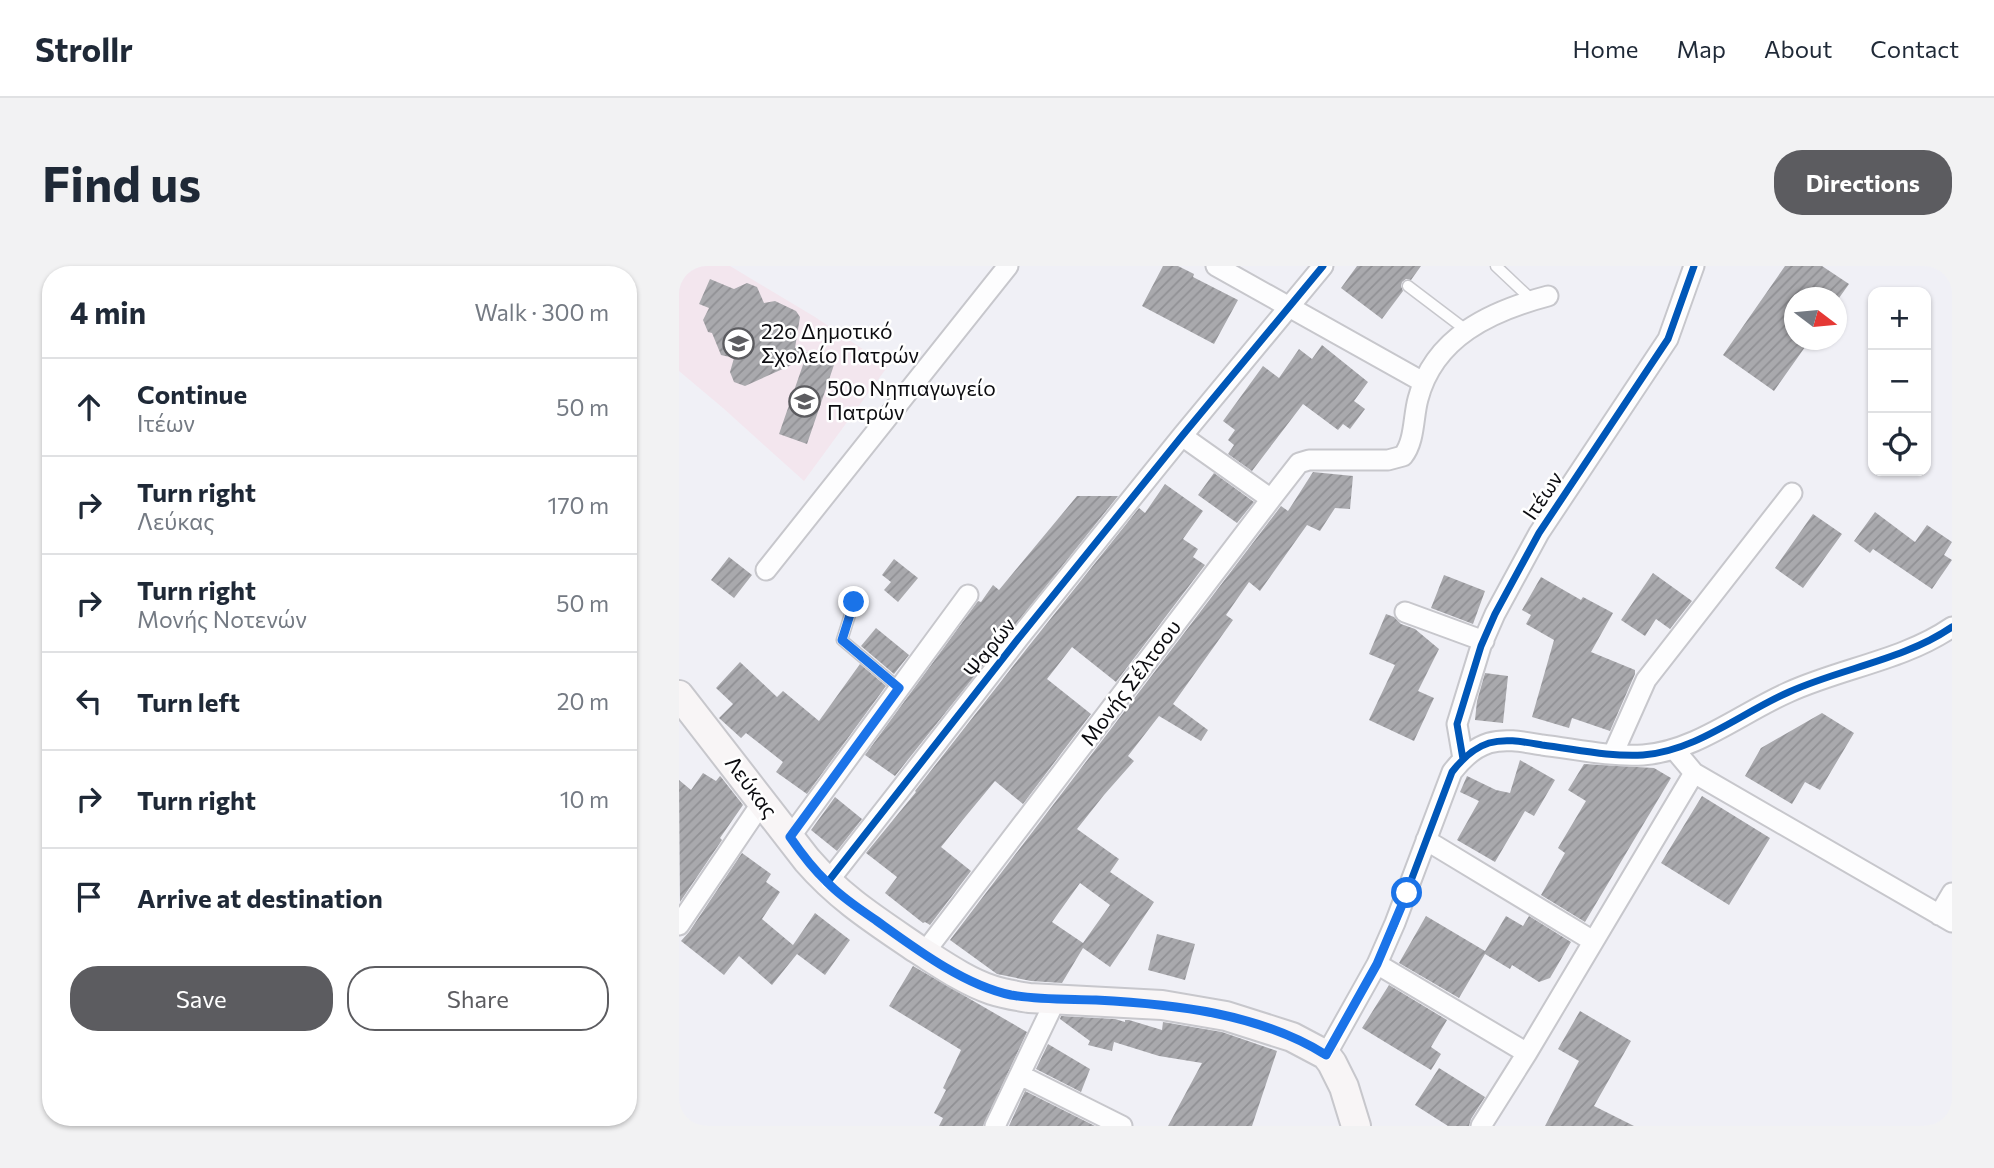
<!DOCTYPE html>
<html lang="en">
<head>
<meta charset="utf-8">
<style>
	:root { --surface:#fff; --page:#f2f2f3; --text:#1f2937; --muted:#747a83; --line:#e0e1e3; --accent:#5c5c60 }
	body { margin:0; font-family:Commissioner,sans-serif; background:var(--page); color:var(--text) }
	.controls { position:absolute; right:21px; top:21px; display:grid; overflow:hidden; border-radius:14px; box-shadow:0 2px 5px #0004 }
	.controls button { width:63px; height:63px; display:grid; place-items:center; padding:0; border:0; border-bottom:2px solid var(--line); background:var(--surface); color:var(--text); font:35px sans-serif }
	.compass { position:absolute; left:1105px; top:21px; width:63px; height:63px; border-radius:50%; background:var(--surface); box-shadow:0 2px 5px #0004; rotate:106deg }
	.stop { position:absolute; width:21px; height:21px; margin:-16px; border:5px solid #1a73e8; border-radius:50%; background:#fff }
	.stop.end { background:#1a73e8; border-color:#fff; box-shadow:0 2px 7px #0008 }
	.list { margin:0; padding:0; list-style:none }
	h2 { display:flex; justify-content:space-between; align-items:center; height:91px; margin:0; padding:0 28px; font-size:30px }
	h2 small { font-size:23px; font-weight:400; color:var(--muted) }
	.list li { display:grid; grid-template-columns:46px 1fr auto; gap:21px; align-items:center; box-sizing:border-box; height:98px; padding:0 28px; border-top:2px solid var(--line) }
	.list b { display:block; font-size:26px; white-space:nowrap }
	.list p { margin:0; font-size:23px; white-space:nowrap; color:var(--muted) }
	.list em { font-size:23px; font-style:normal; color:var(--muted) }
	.actions { display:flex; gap:14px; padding:21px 28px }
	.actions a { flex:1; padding:16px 0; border:2px solid var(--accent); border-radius:28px; text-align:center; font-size:24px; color:var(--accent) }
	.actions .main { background:var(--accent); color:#fff }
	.icon { flex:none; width:38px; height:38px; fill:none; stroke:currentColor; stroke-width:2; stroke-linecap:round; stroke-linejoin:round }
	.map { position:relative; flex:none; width:1273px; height:860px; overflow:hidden; border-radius:28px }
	header { display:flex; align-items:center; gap:42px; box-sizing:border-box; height:98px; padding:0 35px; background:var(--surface); border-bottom:2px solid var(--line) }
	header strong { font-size:33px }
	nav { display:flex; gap:38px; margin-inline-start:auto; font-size:24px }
	.intro { display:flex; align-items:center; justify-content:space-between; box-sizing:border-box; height:168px; padding:0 42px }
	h1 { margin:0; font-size:49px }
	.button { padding:18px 32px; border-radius:28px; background:var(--accent); color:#fff; font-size:24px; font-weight:700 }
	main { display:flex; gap:42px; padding:0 42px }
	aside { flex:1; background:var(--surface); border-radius:28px; box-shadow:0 2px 5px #0004 }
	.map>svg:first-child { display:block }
</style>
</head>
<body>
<header>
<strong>Strollr</strong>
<nav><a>Home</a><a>Map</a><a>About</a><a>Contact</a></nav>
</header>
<div class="intro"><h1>Find us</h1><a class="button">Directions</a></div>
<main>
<aside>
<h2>4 min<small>Walk · 300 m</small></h2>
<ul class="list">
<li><svg class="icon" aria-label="ahead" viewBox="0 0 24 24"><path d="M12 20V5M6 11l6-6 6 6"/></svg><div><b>Continue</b><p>Ιτέων</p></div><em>50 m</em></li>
<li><svg class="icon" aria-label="right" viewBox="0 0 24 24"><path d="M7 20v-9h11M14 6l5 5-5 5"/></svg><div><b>Turn right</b><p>Λεύκας</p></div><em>170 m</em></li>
<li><svg class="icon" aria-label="right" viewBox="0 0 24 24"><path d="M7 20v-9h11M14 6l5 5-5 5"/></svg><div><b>Turn right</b><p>Μονής Νοτενών</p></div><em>50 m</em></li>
<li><svg class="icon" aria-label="left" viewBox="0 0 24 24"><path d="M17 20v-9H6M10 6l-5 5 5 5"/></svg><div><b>Turn left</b></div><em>20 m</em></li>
<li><svg class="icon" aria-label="right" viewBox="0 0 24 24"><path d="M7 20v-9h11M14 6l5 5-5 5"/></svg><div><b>Turn right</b></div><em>10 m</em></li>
<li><svg class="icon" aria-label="arrive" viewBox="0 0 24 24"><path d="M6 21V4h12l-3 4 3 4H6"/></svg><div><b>Arrive at destination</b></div></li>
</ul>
<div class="actions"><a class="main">Save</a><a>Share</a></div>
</aside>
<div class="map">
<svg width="1273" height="860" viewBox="0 0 1273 860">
	<defs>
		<pattern id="building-hatch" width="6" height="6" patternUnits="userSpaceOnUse" patternTransform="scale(1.75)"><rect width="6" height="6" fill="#a9a9ad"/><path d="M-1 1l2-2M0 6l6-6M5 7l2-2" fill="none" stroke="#909094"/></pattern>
	</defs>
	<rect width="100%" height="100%" fill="#f0f0f6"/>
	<path fill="#f3e6ee" d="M 0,0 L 51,0 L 136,51 L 209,100 L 125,215 L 44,142 L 0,105 Z"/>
	<path fill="url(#building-hatch)" fill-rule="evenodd" d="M 484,0 L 499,0 L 515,8 L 514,11 L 559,34 L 535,78 L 463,40 Z
		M 678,0 L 742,0 L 732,14 L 727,13 L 723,16 L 722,20 L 724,25 L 703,53 L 662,22 Z
		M 1106,0 L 1143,0 L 1170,18 L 1160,32 L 1116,32 L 1116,74 L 1131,74 L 1095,125 L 1044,89 Z
		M 31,13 L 55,23 L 68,17 L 78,21 L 85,37 L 96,35 L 117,45 L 121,51 L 116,82 L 156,96 L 128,178 L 100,168 L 126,93 L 66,120 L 55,116 L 51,106 L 55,92 L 42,89 L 33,67 L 29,66 L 24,54 L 30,42 L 20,38 Z
		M 643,79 L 689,116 L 675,135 L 686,143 L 671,163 L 664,158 L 659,164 L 624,138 L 573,205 L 549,188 L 555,179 L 549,174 L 556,164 L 544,155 L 584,100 L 600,112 L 620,83 L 633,93 Z
		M 634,206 L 674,210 L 671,243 L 656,242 L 641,265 L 628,259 L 581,325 L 570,316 L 547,349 L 554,354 L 494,438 L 529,464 L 522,475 L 480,450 L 449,490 L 455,495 L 425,529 L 398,563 L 440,593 L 431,606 L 475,636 L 431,701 L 404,682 L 383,717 L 352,715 L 318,708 L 271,674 L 602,240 L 609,245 ZM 401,617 L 431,639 L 404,677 L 373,656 Z
		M 535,207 L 575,236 L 558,257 L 519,229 Z
		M 486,218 L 524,245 L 504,273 L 519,283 L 514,291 L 526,299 L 437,416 L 393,381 L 368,413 L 412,448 L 344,538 L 316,515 L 287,550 L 262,581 L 292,605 L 251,659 L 246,656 L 244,657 L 206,627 L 218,611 L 187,587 L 237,526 L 236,525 L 349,381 L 460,242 L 466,247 Z
		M 398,230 L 439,230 L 216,510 L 186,489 L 299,335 L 302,336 L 314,319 L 320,324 Z
		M 1196,246 L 1236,276 L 1248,259 L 1273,276 L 1265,289 L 1273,294 L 1253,323 L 1194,283 L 1191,287 L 1175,275 Z
		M 1134,248 L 1163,268 L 1124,322 L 1096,302 Z
		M 50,291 L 73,309 L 55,332 L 32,314 Z
		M 215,293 L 239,312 L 219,336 L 205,324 L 212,316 L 203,309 Z
		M 974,307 L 1013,335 L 991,363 L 977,353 L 966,370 L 942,354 Z
		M 765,309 L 806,325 L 794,358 L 752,342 Z
		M 862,311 L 902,334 L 904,331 L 934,347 L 912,386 L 956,404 L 956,408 L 931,465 L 893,452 L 890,462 L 853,451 L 875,374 L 847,358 L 852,349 L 843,344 Z
		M 707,348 L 715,351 L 722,358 L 736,363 L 760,383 L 739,425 L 755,432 L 735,475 L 690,454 L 716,399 L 690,388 Z
		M 197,362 L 230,389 L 215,408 L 182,380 Z
		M 61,396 L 98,431 L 104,425 L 140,455 L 181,398 L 207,420 L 128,528 L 97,506 L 104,496 L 67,467 L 62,472 L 40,452 L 54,438 L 37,422 Z
		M 806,407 L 829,410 L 824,457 L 796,454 L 798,435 Z
		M 1143,447 L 1175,467 L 1141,524 L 1126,516 L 1113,538 L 1066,510 L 1082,482 Z
		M 841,494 L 876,514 L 855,550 L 846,545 L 816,596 L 778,574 L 800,535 L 781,526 L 788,510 L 817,524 L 831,527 Z
		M 905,498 L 975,502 L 992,512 L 906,656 L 862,629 L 886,587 L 879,582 L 907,535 L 889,524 Z
		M 24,507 L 37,515 L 41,510 L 42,511 L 64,539 L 41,572 L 43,574 L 1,636 L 0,514 L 12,524 Z
		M 1023,530 L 1091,572 L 1050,639 L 982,597 Z
		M 156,531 L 183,553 L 158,585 L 132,564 Z
		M 63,587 L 92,608 L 87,616 L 101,626 L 83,653 L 114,679 L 136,647 L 171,674 L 146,709 L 118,688 L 93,719 L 60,690 L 45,709 L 2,675 L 10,666 Z
		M 747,650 L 806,685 L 827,650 L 844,660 L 850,650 L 892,676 L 871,712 L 860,716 L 833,699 L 831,703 L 806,688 L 780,732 L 720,697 Z
		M 478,668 L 516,678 L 506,714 L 469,704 Z
		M 234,700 L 348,766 L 304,860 L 260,860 L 264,852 L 255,847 L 267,824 L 264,822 L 282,784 L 210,740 Z
		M 710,719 L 768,754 L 752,781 L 762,788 L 752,804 L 683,762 Z
		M 901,745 L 952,775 L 915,840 L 955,860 L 866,860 L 900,795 L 879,783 Z
		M 382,750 L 436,753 L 446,756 L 446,754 L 450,754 L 483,764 L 484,756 L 543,766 L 598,785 L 573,860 L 489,860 L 523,797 L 480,790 L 435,776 L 433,785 L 409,779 L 411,775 L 381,753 Z
		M 369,778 L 411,803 L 402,826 L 357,803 Z
		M 760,802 L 806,831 L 792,853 L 790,860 L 769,860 L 736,839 Z
		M 346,825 L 416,860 L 330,860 Z"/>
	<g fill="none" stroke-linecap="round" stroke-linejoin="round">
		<defs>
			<path id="service" d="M 817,0 L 853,34
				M 729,20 L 787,64
				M 175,336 L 163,374 L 220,422"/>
			<path id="minor" d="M 537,0 L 744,116
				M 592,233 L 620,197 L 630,194 L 709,194 L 724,190 C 736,175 734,151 739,133 C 755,71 812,45 869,30
				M 87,304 L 329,0
				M 726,346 L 805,375
				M 995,483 L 1015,507 L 1273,656
				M 934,488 L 967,414 L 1113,227
				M 784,493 L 778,458 L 802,380 L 816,348 L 860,267 L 989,73 L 1015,0
				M 111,571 L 289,329
				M 747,574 L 914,675
				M 148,617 L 339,373 L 503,170 L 644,0
				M 1260,649 L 1273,627
				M 0,659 L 84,535
				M 245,687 L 592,233 L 503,170
				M 698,698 L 848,787
				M 647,789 L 698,698 L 716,657 L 773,506 C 783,493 794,482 810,477 C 827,472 845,476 863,479 C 896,483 930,491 964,489 C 1017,485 1062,447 1110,426 C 1163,402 1225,394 1273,361
				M 341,809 L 443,860
				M 316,860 L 377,733
				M 802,860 L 848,787 L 1015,507"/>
			<path id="secondary" d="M 0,429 L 128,594 C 161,632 196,654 237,682 C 261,697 286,715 313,724 C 325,728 338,730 350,732 L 483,739 L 547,750 L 613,771 L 647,789 L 653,797 L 665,821 L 677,860"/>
		</defs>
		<use href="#service" stroke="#c7c7cc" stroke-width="13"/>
		<use href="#minor" stroke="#c7c7cc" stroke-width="23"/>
		<use href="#secondary" stroke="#c7c7cc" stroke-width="32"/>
		<use href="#service" stroke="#fdfdfe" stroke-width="10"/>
		<use href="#minor" stroke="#fdfdfe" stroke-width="19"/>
		<use href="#secondary" stroke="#f8f5f6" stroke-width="28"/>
		<defs>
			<path id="cycleway" d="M 784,493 L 778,458 L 802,380 L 816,348 L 860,267 L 989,73 L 1015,0
				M 148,617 L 339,373 L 503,170 L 644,0
				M 647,789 L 698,698 L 716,657 L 773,506 C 783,493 794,482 810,477 C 827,472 845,476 863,479 C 896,483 930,491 964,489 C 1017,485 1062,447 1110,426 C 1163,402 1225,394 1273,361"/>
		</defs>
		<use href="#cycleway" stroke="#fff" stroke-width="11"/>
		<use href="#cycleway" stroke="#0057b8" stroke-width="7"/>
	</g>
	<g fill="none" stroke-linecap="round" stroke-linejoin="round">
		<path stroke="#1a73e8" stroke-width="9" d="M 175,336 L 163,374 L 220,422 L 111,571 C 122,587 134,603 148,616 C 163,632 181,643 198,655 C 237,683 285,719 332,729 C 360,734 388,733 417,734 C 494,738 580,747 647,789 L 698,698 L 728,627"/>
	</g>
	<defs>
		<symbol id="school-ring" viewBox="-11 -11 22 22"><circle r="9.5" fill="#fff" stroke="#5c5c60" stroke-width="1.5"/><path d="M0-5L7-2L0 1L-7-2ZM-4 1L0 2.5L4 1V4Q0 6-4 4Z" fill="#5c5c60"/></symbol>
	</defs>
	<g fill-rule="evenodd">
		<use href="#school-ring" x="42" y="60" width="35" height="35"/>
		<use href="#school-ring" x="108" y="118" width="35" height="35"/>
	</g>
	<g text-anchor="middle" stroke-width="5" stroke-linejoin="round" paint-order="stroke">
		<g font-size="21" fill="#0c0c10" stroke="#fff" text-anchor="start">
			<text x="82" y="73">22ο Δημοτικό<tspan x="82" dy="24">Σχολείο Πατρών</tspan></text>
			<text x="148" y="130">50o Νηπιαγωγείο<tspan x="148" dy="24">Πατρών</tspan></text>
		</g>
		<g font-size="21" fill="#0c0c10" stroke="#fff">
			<text transform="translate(864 230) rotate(-56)" y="7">Ιτέων</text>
			<text transform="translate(311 382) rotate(-52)" y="7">Ψαρών</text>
			<text transform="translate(452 417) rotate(-53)" y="7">Μονής Σέλτσου</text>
			<text transform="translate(72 521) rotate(53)" y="7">Λεύκας</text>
		</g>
	</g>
</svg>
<div class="controls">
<button>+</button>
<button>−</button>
<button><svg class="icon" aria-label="locate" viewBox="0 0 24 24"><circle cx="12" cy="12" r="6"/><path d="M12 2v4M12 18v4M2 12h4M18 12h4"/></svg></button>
</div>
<svg class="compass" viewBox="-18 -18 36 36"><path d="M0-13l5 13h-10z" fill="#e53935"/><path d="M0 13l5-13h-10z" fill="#747a83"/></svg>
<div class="stop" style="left:728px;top:627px"></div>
<div class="stop end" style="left:175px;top:336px"></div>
</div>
</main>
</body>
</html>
